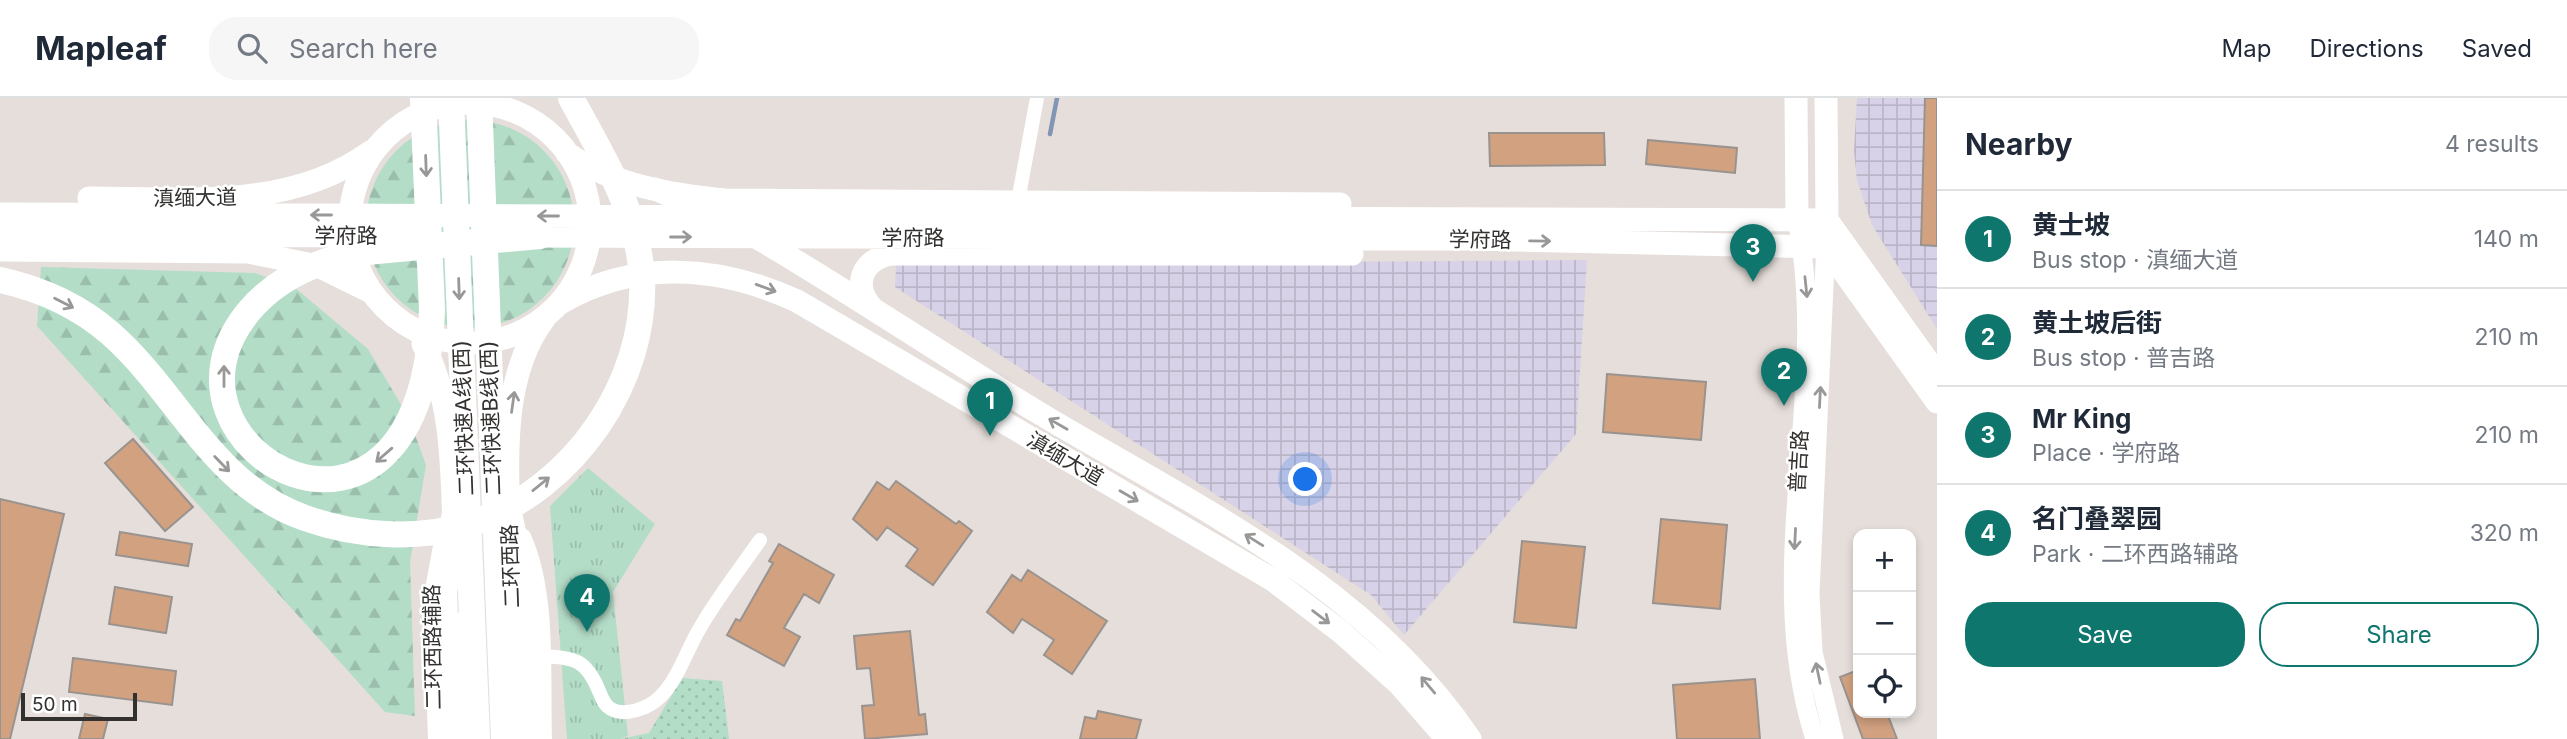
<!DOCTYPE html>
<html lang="en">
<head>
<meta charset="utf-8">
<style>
	:root { --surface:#fff; --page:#f6f6f7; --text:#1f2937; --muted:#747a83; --line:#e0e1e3; --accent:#0f766e }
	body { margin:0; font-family:Inter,"Noto Sans SC",sans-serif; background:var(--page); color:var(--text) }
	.controls { position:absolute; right:21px; bottom:21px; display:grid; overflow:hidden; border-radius:14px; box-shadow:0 4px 10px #0003 }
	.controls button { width:63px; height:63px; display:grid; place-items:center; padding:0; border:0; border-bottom:2px solid var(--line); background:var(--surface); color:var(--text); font:35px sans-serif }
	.scale { position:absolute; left:21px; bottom:18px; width:116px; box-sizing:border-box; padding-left:7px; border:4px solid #33312f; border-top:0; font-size:19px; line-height:24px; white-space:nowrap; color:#33312f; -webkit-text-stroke:5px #fff; paint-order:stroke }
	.you { position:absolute; left:1306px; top:382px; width:24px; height:24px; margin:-18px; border:5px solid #fff; border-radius:50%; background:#1a73e8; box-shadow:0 0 0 10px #1a73e833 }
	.badge { display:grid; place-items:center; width:46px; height:46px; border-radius:50%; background:var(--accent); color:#fff; font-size:23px; font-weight:700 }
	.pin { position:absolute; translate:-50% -58px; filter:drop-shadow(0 2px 4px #0008) }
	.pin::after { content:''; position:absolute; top:37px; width:24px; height:21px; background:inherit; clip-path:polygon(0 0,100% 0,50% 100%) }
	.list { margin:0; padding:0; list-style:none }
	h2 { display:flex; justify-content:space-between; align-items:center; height:91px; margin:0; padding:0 28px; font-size:30px }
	h2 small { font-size:23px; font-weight:400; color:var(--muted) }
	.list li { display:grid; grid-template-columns:46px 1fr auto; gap:21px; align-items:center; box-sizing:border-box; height:98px; padding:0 28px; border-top:2px solid var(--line) }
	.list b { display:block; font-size:26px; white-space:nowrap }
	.list p { margin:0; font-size:23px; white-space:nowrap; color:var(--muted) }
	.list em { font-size:23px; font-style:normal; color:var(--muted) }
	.actions { display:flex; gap:14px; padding:21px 28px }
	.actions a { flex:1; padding:16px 0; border:2px solid var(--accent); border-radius:28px; text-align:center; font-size:24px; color:var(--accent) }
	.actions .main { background:var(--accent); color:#fff }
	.icon { flex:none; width:38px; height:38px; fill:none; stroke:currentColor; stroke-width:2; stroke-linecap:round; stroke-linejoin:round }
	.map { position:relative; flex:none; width:1937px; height:641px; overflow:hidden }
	header { display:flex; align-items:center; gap:42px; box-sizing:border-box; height:98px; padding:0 35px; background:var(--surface); border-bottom:2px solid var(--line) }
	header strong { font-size:33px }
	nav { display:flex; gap:38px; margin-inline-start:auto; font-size:24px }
	.search { width:490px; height:63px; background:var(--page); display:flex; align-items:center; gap:18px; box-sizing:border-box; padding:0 24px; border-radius:28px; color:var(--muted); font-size:26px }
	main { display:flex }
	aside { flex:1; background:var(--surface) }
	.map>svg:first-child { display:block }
</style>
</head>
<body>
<header>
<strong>Mapleaf</strong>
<div class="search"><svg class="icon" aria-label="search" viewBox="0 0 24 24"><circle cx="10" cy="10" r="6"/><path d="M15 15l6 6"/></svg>Search here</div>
<nav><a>Map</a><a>Directions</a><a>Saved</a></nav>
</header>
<main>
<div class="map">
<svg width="1937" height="641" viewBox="0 0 1937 641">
	<defs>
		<pattern id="industrial-grid" width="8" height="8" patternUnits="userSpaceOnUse" patternTransform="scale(1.75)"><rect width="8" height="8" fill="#d8d2e8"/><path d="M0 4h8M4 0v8" fill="none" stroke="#bab5c7"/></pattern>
		<pattern id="grass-dots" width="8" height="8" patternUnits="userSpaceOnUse" patternTransform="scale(1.75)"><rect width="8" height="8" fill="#b4ddc8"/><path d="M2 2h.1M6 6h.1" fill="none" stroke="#9bbeac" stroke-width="1.8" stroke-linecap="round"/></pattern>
		<pattern id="forest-firs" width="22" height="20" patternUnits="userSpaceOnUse" patternTransform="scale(1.75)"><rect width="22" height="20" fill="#b4ddc8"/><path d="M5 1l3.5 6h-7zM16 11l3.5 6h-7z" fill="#9bbeac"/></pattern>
		<pattern id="park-tufts" width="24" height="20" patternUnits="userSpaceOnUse" patternTransform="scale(1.75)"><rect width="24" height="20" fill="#b4ddc8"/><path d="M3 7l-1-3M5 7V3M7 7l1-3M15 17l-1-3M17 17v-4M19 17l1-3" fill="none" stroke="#9bbeac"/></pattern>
	</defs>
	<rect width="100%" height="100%" fill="#e5deda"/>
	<path fill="url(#industrial-grid)" d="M 1857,0 L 1937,0 L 1937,231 L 1872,127 L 1857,82 L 1854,53 Z
		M 1587,162 L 1576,336 L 1404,537 L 1371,497 L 895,189 L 896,167 Z"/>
	<path fill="url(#grass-dots)" d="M 682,580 L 722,583 L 729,641 L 620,641 L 649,635 Z"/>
	<path fill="url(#forest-firs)" d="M366 126a104 104 0 1 1 208 0a104 104 0 1 1-208 0Z
		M 41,169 L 255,175 L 294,189 L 368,251 L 409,320 L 426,367 L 410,464 L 415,618 L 385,614 L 37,228 Z"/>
	<path fill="url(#park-tufts)" d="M 588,370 L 655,426 L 613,494 L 628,638 L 620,641 L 567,641 L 550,408 Z"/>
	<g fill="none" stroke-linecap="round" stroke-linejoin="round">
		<path stroke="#8295b5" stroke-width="4.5" d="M 1050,36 L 1057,0"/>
	</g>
	<path fill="#d2a180" stroke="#99938f" stroke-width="2" d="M 1925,0 L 1937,0 L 1937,148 L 1921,147 Z
		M 1489,35 L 1604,35 L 1605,67 L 1490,68 Z
		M 1648,42 L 1737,50 L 1735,75 L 1646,66 Z
		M 1607,276 L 1706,284 L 1701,342 L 1603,334 Z
		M 133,341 L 193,409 L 165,433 L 105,365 Z
		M 896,383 L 956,426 L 959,423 L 972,433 L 933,487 L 906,468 L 918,451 L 887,429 L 877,442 L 853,421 L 877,384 L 889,392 Z
		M 0,401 L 64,416 L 10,641 L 0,641 Z
		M 1661,421 L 1727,427 L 1720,511 L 1653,505 Z
		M 120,434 L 192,446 L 188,468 L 116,457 Z
		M 1522,443 L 1585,449 L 1576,530 L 1514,524 Z
		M 779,446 L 834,477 L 819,505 L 804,496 L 784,530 L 800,539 L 784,568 L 727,537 L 736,521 L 740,523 L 773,465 L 769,463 Z
		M 1028,472 L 1107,523 L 1072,576 L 1044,557 L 1054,542 L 1022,521 L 1013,535 L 987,514 L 1012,477 L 1021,483 Z
		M 115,489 L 172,499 L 166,535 L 109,526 Z
		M 910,533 L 919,617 L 925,616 L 927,636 L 865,641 L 862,608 L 874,607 L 870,570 L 857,571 L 854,538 Z
		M 73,560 L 176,573 L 172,607 L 69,594 Z
		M 1858,572 L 1858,615 L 1887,615 L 1897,641 L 1863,641 L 1840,579 Z
		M 1755,581 L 1760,641 L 1677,641 L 1673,587 Z
		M 1098,613 L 1141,622 L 1136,641 L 1080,641 L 1085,619 L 1096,621 Z
		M 85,616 L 108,621 L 103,641 L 79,641 Z"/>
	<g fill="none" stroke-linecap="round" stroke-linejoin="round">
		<path stroke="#fff" stroke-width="14" d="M 1018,103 L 1037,0
			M 524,438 C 550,496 543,578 545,641
			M 542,558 C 575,560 586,561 599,593 C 602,600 604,607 611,611 C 625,619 649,610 660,599 C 678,582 687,551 700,530 C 717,500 740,471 760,442
			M 435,641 L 430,502 L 440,448"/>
		<path stroke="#fff" stroke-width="19" d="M 1797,122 C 1831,293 1760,472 1815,641
			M 1826,144 L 1810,496 L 1813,554 L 1834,641"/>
		<path stroke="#fff" stroke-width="23" d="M 1796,0 L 1797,122
			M 1826,0 L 1827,122
			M350 125a120 120 0 1 1 240 0a120 120 0 1 1-240 0Z
			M 567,55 C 612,87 672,97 726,102 L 1340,106
			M 655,91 L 710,115
			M 89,100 C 183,100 289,113 370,54
			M 0,116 L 1827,122 L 1937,276
			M 0,137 L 430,138
			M 524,138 L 1472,141 L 1826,149
			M 1814,138 L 1826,149 L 1937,304
			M 756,139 C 853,196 947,260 1044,318 C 1197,409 1367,488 1470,641
			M 0,152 L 248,154 L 318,168 L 371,194
			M 559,206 C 634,161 719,167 797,203 L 1273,482 L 1341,534 L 1399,586 L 1447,641
			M 873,211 C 851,188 862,161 892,156 L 1352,156
			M 423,246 C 453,302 452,374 454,435
			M 509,425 C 507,359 502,276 544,221
			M 511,462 L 518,641
			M 458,526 L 463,641"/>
		<path stroke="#fff" stroke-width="26" d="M 423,0 L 432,211 C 424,512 132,350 250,212 C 282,175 330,157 377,153 L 540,138
			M 451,0 L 477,641
			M 479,0 L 504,641
			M 0,182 C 41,191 79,208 111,236 C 179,296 213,388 305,420 C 358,439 422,443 476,424 C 574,389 647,284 642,180 C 638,112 602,58 571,0
			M 509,415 L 525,490 L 532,641
			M 449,641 L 444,495 L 454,419"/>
	</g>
	<defs><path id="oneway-shaft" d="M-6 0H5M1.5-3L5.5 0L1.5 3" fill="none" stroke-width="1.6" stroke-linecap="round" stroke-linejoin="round" transform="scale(1.75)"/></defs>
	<g stroke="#999897">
		<use href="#oneway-shaft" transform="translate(426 68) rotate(88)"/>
		<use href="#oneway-shaft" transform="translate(321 117) rotate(-180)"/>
		<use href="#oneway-shaft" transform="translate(548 118) rotate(-180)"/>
		<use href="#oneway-shaft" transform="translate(681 139)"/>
		<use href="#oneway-shaft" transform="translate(1540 143) rotate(1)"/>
		<use href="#oneway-shaft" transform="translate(1806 189) rotate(84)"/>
		<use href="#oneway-shaft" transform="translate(766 190) rotate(20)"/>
		<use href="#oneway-shaft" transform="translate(459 191) rotate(88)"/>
		<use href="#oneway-shaft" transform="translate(64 205) rotate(27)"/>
		<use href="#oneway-shaft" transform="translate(224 278) rotate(-90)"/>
		<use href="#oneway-shaft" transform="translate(1820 299) rotate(-87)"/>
		<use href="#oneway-shaft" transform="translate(513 304) rotate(-82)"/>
		<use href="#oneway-shaft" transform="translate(1058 326) rotate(-150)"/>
		<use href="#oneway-shaft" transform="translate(384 357) rotate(139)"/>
		<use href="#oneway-shaft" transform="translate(222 366) rotate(46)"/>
		<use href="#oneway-shaft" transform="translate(541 386) rotate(-39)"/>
		<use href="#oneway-shaft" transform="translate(1129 398) rotate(30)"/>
		<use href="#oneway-shaft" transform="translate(1795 441) rotate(93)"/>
		<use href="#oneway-shaft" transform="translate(1254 442) rotate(-148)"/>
		<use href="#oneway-shaft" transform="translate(1321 519) rotate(37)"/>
		<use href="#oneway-shaft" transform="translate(1818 575) rotate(-102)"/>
		<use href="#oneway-shaft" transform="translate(1428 587) rotate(-130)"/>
	</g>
	<g text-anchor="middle" stroke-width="5" stroke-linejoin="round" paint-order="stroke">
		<g font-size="21" fill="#33312f" stroke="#fff">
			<text transform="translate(195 100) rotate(-1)" y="7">滇缅大道</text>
			<text x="346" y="145">学府路</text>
			<text x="913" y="147">学府路</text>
			<text transform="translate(1480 142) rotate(1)" y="7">学府路</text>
			<text transform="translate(464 320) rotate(-92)" y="7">二环快速A线(西)</text>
			<text transform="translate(491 320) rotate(-92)" y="7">二环快速B线(西)</text>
			<text transform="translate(1065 361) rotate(30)" y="7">滇缅大道</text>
			<text transform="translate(1799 363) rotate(-87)" y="7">普吉路</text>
			<text transform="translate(511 468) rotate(-92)" y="7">二环西路</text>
			<text transform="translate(433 549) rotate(-91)" y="7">二环西路辅路</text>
		</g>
	</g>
</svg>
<div class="controls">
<button>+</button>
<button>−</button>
<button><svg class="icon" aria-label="locate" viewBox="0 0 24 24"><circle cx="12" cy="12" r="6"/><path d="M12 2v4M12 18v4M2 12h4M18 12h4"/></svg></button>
</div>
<div class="scale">50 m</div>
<div class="you"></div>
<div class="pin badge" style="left:990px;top:338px">1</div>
<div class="pin badge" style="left:1784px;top:308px">2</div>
<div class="pin badge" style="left:1753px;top:184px">3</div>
<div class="pin badge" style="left:587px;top:534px">4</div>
</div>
<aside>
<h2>Nearby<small>4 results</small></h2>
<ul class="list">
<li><span class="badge">1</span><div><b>黄士坡</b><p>Bus stop · 滇缅大道</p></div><em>140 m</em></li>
<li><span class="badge">2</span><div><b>黄土坡后街</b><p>Bus stop · 普吉路</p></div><em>210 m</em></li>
<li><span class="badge">3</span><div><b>Mr King</b><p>Place · 学府路</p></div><em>210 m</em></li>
<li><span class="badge">4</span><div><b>名门叠翠园</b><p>Park · 二环西路辅路</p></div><em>320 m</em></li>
</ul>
<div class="actions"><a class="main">Save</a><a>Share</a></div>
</aside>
</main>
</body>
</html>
